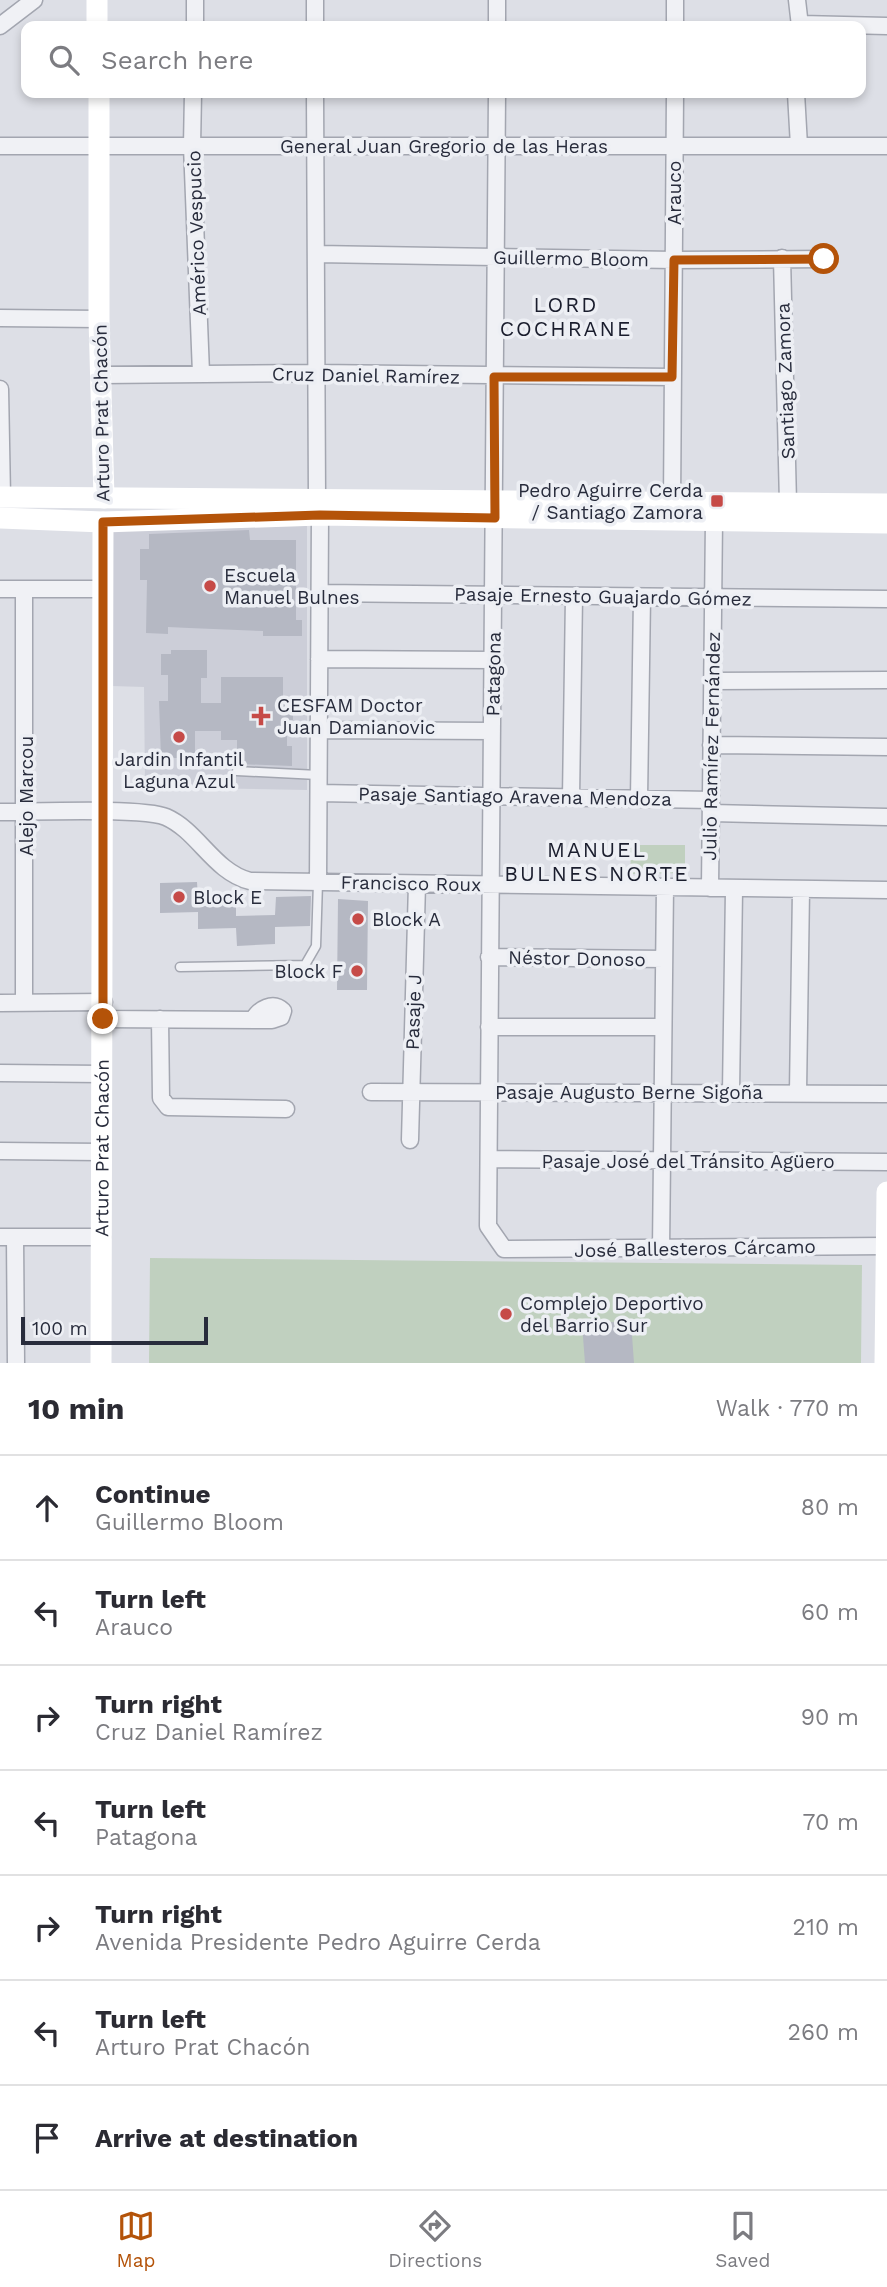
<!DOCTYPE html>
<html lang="en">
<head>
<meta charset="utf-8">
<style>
	:root { --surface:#fff; --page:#f7f7f7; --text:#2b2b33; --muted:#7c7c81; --line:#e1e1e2; --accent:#b45309 }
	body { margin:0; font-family:"Work Sans",sans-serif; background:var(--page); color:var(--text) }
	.scale { position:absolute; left:21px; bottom:18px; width:187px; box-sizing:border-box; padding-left:7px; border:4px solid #282c3c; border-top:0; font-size:19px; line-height:24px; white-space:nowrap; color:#282c3c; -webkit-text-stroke:5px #edeff4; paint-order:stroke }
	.stop { position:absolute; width:21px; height:21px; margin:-16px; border:5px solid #b45309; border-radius:50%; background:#fff }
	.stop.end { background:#b45309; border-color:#fff; box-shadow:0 2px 7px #0008 }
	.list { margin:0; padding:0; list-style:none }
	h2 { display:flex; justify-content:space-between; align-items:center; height:91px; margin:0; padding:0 28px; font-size:30px }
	h2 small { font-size:23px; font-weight:400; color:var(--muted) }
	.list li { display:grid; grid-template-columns:46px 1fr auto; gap:21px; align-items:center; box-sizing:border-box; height:105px; padding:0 28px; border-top:2px solid var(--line) }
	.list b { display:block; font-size:26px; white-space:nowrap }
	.list p { margin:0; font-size:23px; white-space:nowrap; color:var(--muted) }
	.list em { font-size:23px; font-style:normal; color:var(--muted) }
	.icon { flex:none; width:38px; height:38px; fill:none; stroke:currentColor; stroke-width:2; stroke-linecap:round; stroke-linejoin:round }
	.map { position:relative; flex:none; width:887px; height:1363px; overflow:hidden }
	.search { position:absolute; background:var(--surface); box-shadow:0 4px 10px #0003; left:21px; right:21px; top:21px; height:77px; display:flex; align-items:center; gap:18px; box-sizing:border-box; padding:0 24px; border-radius:14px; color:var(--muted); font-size:26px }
	.sheet { height:826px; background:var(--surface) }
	nav { display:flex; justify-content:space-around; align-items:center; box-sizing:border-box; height:98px; border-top:2px solid var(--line); background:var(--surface); font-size:19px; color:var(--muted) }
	nav a { display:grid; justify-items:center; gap:4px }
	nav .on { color:var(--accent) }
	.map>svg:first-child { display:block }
</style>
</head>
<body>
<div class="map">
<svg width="887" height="1363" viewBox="0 0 887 1363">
	<rect width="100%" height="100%" fill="#dddfe6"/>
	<path fill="#ccced8" d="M 307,526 L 307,790 L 145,787 L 144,687 L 112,686 L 111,528 Z"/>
	<path fill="#c0d0bf" d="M 630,845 L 685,845 L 685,873 L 631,874 Z
		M 150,1258 L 862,1265 L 861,1363 L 149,1363 Z"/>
	<path fill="#b5b8c3" d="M 249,530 L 250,540 L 296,540 L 296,620 L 302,620 L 302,636 L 263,636 L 263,631 L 189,628 L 168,627 L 168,634 L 146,633 L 147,580 L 140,580 L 140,549 L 149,549 L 149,534 Z
		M 171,650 L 207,650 L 207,678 L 201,678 L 201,703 L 221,703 L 221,677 L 283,677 L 283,702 L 293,702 L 293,720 L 287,720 L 287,746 L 292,746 L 292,766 L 237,764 L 237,740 L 221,740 L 221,731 L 195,731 L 195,758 L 161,758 L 159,701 L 168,701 L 168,675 L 161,675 L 161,654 L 171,654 Z
		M 197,882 L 198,899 L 236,898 L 236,916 L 275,915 L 276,897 L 311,896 L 310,926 L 275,927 L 275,944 L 237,946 L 236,928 L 198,929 L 198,912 L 160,913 L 160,883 Z
		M 338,899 L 368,901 L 367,990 L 337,990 Z
		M 631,1321 L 634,1363 L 585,1363 L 582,1324 Z"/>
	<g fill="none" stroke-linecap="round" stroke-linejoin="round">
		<defs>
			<path id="lane" d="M 237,771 L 318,775
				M 180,967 L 305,965 L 316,946 L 318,882"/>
			<path id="street" d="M 497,0 L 497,26
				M 797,0 L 800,26
				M 801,24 L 887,26
				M 0,26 L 34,0
				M 195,26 L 195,0
				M 315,26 L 315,0
				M 675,26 L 675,0
				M 193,93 L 192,146 L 201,373
				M 315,93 L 317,498
				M 497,93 L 488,1226 L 504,1249 L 886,1246
				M 796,93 L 799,146
				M 0,146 L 887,146
				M 317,254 L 674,260 L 824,259
				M 782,258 L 788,503
				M 0,318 L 99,319
				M 101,375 L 317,373 L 672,377
				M 0,389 L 2,497
				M 672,504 L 675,93
				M 0,589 L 101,589
				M 320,593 L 887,599
				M 319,659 L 493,660
				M 712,681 L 887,680
				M 319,730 L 492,731
				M 711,745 L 887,747
				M 319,793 L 711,800
				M 571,798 L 574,596
				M 639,799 L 642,597
				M 0,812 C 31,812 144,807 166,817 C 198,831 214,872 250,881 L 887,890
				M 712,813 L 887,817
				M 318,882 L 320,515
				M 710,888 L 714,519
				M 489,957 L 664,959
				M 0,1003 L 104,1002
				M 24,1003 L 24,589
				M 103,1019 L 272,1020 L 281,1017 L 283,1011 C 273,1001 259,1009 253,1020
				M 160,1019 L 161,1098 L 168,1107 L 286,1109
				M 489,1027 L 663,1027
				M 0,1073 L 102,1074
				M 371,1092 L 887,1094
				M 731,1092 L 734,890
				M 798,1092 L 801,890
				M 410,1140 L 417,884
				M 0,1151 L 101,1152
				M 489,1159 L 887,1162
				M 0,1237 L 102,1237
				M 15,1237 L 16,1363
				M 661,1250 L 665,886"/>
		</defs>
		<use href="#lane" stroke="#a3a6b0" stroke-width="11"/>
		<use href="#street" stroke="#a3a6b0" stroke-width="19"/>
		<use href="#lane" stroke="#f0f1f5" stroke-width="8"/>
		<use href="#street" stroke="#f0f1f5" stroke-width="16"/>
		<g stroke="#fff" stroke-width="21">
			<path d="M 97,0 L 97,26"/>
			<path d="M 99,93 L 99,319 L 104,498"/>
			<path d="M 0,497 L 887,504"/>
			<path d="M 0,518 L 103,522 L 320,515 L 887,523"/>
			<path id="s1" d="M 101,1363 L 103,522"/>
			<path d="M 885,1363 L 887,1192"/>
		</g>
	</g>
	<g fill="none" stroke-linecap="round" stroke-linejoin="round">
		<path stroke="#b45309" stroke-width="9" d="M 103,1019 L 103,522 L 320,515 L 495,518 L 494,377 L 672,377 L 674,260 L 824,259"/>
	</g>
	<g fill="#c64a47" stroke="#edeff4" stroke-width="2.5">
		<rect x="710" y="494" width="14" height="14" rx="3.5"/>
		<circle cx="210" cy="586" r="7"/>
		<path d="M257.5 705.5h7v7h7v7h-7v7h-7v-7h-7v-7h7z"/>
		<circle cx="179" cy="737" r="7"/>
		<circle cx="179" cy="897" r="7"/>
		<circle cx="358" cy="919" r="7"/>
		<circle cx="357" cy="971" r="7"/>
		<circle cx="506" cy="1314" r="7"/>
	</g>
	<g text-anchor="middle" stroke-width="7" stroke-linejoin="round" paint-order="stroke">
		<g font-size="19" fill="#282c3c" stroke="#edeff4">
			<text x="444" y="153">General Juan Gregorio de las Heras</text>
			<text transform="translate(674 193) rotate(-90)" y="7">Arauco</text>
			<text transform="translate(196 233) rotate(-92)" y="7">Américo Vespucio</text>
			<text transform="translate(571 258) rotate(1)" y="7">Guillermo Bloom</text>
			<text transform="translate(366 375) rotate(1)" y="7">Cruz Daniel Ramírez</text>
			<text transform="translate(785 381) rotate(-92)" y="7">Santiago Zamora</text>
			<text transform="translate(101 413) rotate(-91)" y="7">Arturo Prat Chacón</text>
			<text transform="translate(603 596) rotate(1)" y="7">Pasaje Ernesto Guajardo Gómez</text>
			<text transform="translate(493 674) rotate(-89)" y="7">Patagona</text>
			<text transform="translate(711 746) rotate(-89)" y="7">Julio Ramírez Fernández</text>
			<text transform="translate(26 796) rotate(-90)" y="7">Alejo Marcou</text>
			<text transform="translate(515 796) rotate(1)" y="7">Pasaje Santiago Aravena Mendoza</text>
			<text transform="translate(411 883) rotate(1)" y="7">Francisco Roux</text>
			<text transform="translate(577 958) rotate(1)" y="7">Néstor Donoso</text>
			<text transform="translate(413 1012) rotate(-88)" y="7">Pasaje J</text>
			<text x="629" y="1099">Pasaje Augusto Berne Sigoña</text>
			<text dy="7" stroke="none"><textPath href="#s1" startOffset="215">Arturo Prat Chacón</textPath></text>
			<text x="688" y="1168">Pasaje José del Tránsito Agüero</text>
			<text transform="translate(695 1248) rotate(-1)" y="7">José Ballesteros Cárcamo</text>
		</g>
		<g font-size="19" fill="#282c3c" stroke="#edeff4" text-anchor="start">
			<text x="703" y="497" text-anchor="end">Pedro Aguirre Cerda<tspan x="703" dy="22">/ Santiago Zamora</tspan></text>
			<text x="224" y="582">Escuela<tspan x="224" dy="22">Manuel Bulnes</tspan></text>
			<text x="277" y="712">CESFAM Doctor<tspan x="277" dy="22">Juan Damianovic</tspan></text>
			<text x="179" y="766" text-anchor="middle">Jardin Infantil<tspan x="179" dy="22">Laguna Azul</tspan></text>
			<text x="193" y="904">Block E</text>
			<text x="372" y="926">Block A</text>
			<text x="343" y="978" text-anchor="end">Block F</text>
			<text x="520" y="1310">Complejo Deportivo<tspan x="520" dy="22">del Barrio Sur</tspan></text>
		</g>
		<g font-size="21" letter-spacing="2" fill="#1a1d2d" stroke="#edeff4">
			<text x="566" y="312">LORD<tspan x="566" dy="24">COCHRANE</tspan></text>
			<text x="597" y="857">MANUEL<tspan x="597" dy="24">BULNES NORTE</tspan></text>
		</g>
	</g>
</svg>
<div class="scale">100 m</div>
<div class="stop" style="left:824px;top:259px"></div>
<div class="stop end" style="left:103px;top:1019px"></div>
<div class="search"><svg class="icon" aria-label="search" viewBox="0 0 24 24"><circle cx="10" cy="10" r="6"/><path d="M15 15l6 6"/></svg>Search here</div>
</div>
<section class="sheet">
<h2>10 min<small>Walk · 770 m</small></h2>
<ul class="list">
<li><svg class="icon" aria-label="ahead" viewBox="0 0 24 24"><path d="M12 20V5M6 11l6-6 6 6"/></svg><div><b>Continue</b><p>Guillermo Bloom</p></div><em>80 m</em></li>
<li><svg class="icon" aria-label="left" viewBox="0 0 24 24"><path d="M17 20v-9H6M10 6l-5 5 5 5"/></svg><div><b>Turn left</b><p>Arauco</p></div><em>60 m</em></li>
<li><svg class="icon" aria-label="right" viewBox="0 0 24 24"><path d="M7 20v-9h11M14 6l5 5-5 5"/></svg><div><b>Turn right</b><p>Cruz Daniel Ramírez</p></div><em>90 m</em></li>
<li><svg class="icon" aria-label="left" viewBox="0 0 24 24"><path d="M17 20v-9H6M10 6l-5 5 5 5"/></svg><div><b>Turn left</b><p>Patagona</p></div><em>70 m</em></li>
<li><svg class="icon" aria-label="right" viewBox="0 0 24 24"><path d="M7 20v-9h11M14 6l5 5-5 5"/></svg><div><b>Turn right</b><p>Avenida Presidente Pedro Aguirre Cerda</p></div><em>210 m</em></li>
<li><svg class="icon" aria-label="left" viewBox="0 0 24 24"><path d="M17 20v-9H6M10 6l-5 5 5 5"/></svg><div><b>Turn left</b><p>Arturo Prat Chacón</p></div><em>260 m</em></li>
<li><svg class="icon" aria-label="arrive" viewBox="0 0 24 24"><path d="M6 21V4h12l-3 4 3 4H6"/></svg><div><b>Arrive at destination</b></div></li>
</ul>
</section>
<nav>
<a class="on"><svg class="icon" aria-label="map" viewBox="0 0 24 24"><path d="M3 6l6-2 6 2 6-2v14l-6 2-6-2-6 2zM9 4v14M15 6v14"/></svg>Map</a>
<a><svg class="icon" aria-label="directions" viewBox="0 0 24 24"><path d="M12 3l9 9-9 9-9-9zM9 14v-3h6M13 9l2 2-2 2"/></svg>Directions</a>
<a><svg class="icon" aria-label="saved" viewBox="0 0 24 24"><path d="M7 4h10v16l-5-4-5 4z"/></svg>Saved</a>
</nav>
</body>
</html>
